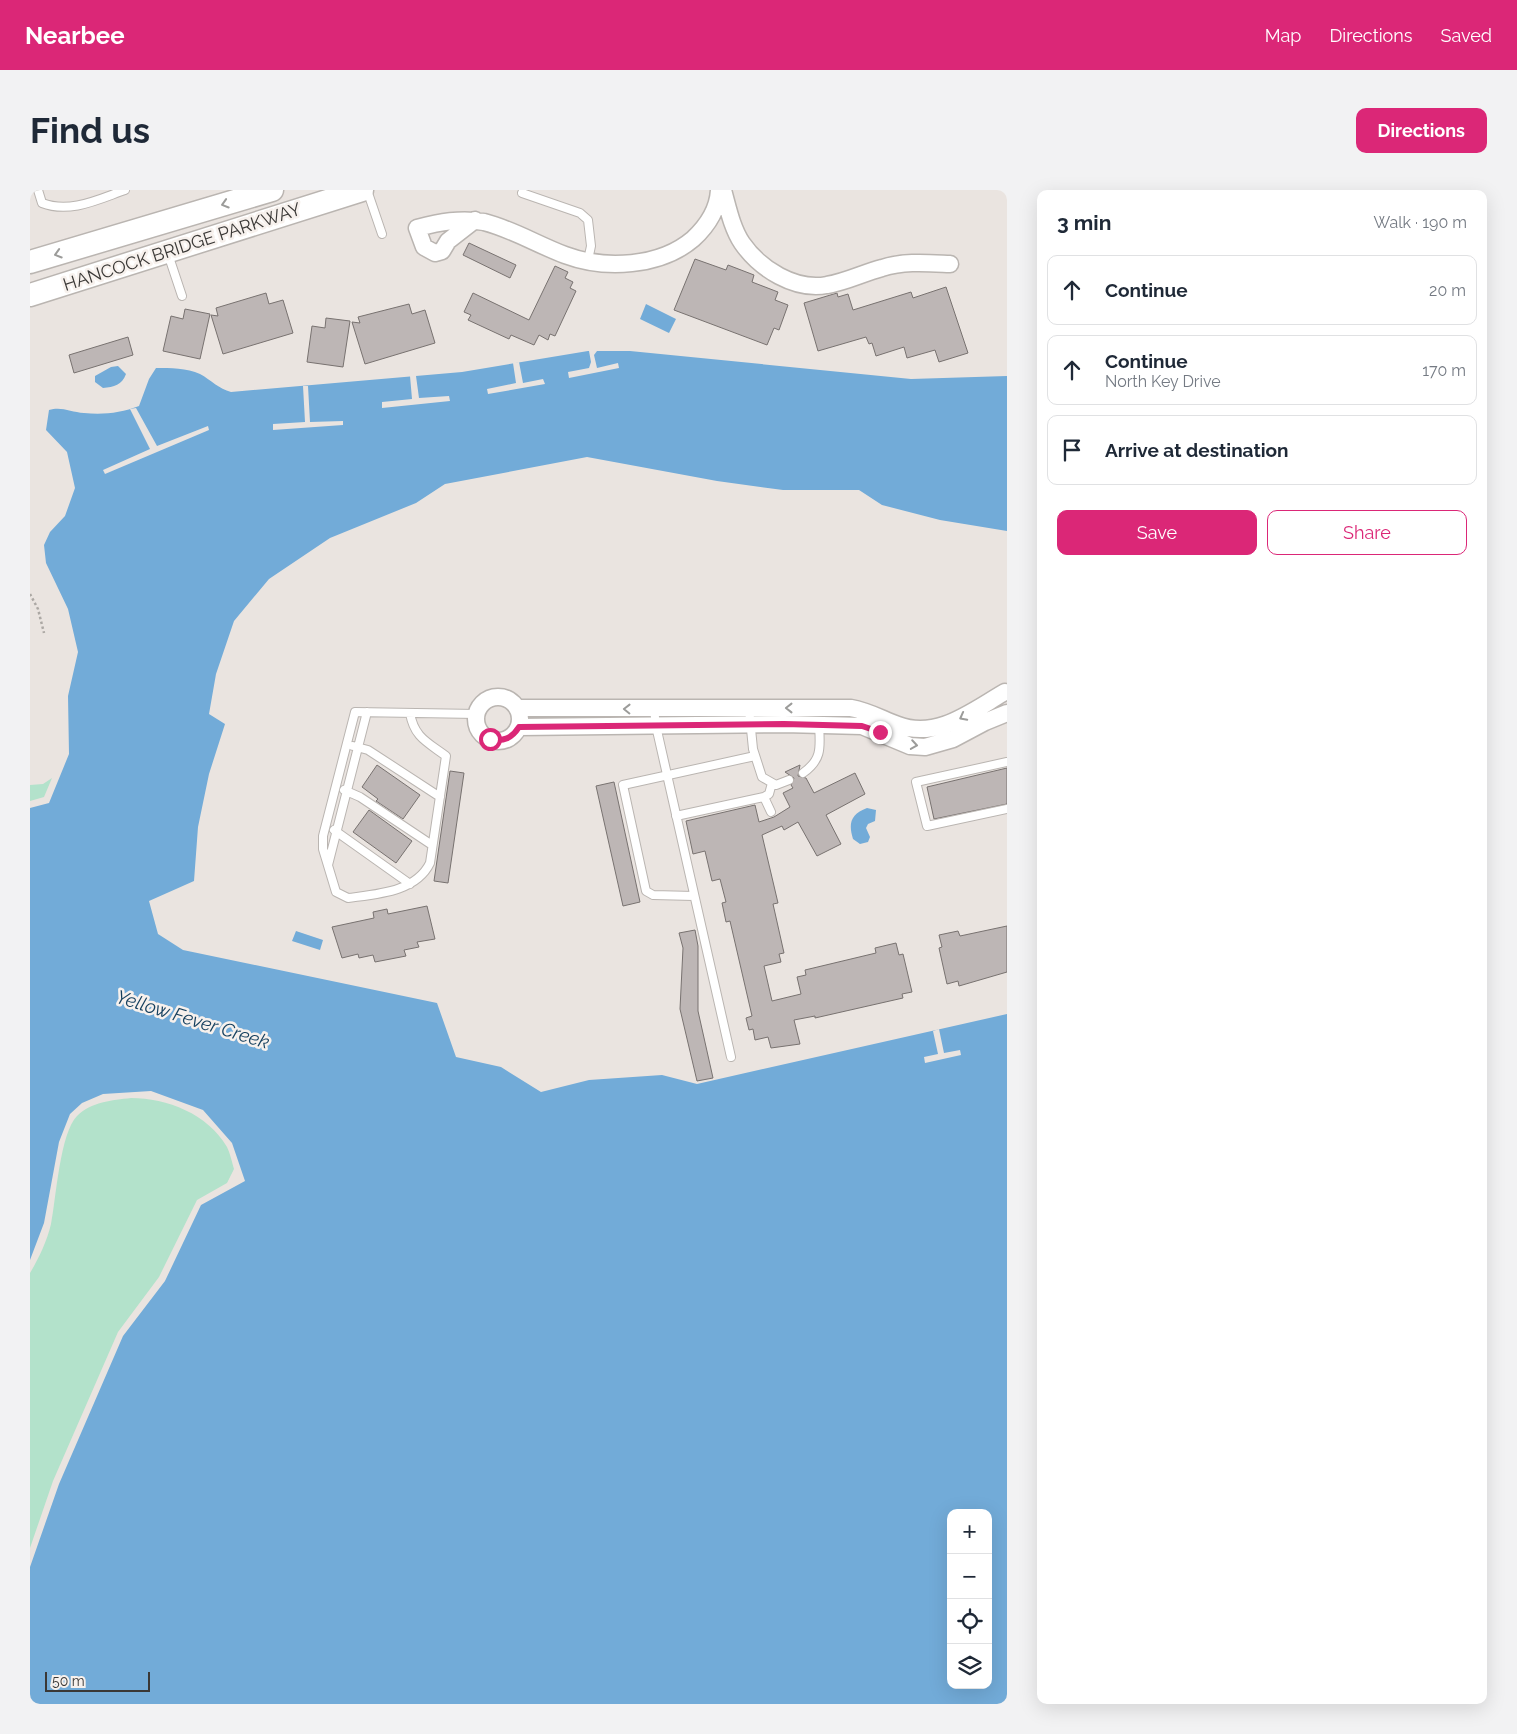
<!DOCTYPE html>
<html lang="en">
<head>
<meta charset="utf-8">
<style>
	:root { --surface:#fff; --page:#f2f2f3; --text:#1f2937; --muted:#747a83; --line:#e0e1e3; --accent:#db2777 }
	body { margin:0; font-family:Raleway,sans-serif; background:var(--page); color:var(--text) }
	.controls { position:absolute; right:15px; bottom:15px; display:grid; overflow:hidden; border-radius:10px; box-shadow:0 5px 20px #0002 }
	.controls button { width:45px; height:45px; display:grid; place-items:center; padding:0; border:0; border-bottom:1px solid var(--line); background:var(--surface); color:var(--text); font:25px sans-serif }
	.scale { position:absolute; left:15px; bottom:12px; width:105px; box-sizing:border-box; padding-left:5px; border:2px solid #3a3836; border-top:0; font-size:14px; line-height:18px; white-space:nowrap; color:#3a3836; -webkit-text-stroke:4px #f7f1ed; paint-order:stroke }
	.stop { position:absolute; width:15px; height:15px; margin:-11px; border:4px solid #db2777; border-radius:50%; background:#fff }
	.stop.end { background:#db2777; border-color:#fff; box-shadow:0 1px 5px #0008 }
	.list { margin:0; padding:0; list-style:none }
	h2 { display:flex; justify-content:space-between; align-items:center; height:65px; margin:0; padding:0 20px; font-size:21px }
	h2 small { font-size:16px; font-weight:400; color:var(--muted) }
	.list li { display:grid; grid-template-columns:32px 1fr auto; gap:15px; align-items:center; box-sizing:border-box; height:70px; margin:0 10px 10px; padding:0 10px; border:1px solid var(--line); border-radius:10px }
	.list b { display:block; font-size:19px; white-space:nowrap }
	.list p { margin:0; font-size:16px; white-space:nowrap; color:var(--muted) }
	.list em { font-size:16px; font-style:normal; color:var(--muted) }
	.actions { display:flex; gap:10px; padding:15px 20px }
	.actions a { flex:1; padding:11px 0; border:1px solid var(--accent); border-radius:10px; text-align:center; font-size:18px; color:var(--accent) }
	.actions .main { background:var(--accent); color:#fff }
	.icon { flex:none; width:28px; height:28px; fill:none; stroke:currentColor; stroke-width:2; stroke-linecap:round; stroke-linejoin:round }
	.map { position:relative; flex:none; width:977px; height:1514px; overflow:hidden; border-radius:10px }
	header { display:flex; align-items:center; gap:30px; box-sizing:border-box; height:70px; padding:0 25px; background:var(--accent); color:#fff }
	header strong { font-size:24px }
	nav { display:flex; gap:28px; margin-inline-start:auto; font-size:18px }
	.intro { display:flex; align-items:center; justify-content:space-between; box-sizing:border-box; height:120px; padding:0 30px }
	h1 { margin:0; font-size:35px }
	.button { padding:12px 22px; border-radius:10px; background:var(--accent); color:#fff; font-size:18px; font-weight:700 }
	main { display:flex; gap:30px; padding:0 30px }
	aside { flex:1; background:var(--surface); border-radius:10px; box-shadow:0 5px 20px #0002 }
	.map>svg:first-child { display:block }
</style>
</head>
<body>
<header>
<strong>Nearbee</strong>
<nav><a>Map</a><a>Directions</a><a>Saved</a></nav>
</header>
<div class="intro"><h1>Find us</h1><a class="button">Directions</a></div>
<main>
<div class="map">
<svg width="977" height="1514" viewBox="0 0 977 1514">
	<rect width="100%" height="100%" fill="#eae4e0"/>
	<path fill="#b3e2cb" d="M 22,588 L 14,607 L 0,611 L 0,595 L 13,594 Z
		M 101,908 C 137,908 178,924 197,957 C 200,963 202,972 204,979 L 197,993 L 167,1010 L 129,1087 L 88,1142 L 23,1291 L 0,1358 L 0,1083 C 9,1068 17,1051 21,1034 C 26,1009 30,943 47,926 C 61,912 82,910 101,908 Z"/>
	<path fill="#72abd8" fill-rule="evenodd" d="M 616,114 L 646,129 L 639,143 L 610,129 Z
		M 558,161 L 600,161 L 881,189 L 977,186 L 977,341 L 910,330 L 852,315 L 829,300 L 753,300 L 687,291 L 557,267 L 415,294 L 386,313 L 300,348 L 239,389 L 204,431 L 186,484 L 179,524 L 195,534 L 179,584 L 168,637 L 164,691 L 119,711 L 128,744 L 153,760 L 407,813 L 426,867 L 471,877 L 511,902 L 559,890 L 632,885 L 667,894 L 977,824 L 977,1514 L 0,1514 L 0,1377 L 29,1294 L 93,1146 L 135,1091 L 171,1015 L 215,991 L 202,953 L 173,920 L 121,901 L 73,904 L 52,913 L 40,924 L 29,952 L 14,1033 L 0,1070 L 0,618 L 19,613 L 39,564 L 38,506 L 48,462 L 38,419 L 16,373 L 14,355 L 20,342 L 35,326 L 45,298 L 37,262 L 16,240 L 19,220 C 31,216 41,222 54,223 C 73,225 91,223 109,216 L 119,189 L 126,178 C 140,178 157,178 170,184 C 181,190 189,199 201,202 L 432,182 ZM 921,1323 L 958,1323 L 958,1495 L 921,1495 Z
		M 88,176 L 96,184 C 92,195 84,197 73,198 L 65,192 L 65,186 L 81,177 Z
		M 837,618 L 846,620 L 845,631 L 838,634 L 836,638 L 840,647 L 838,652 L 830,654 L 823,649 C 818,633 821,624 837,618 Z
		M 266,741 L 293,750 L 290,760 L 262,751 Z"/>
	<path fill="#eae4e0" d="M 559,161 L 567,161 L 564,165 L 567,178 L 588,173 L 589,178 L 539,188 L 538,182 L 559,178 L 561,172 Z
		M 489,172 L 493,193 L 513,189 L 515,194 L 458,204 L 457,199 L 486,193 L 483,173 Z
		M 380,186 L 386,186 L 389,208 L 419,206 L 420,211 L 352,218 L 352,212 L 382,209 Z
		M 273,196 L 278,196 L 280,232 L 313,231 L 313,235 L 243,240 L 243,234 L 275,232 Z
		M 106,218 L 127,256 L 178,236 L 179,240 L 75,284 L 73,280 L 120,259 L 100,219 Z
		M 909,839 L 914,863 L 930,860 L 931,865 L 895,873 L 894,867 L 908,864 L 903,841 Z"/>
	<path fill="#bdb6b5" stroke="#787270" d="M 439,53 L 486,75 L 480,88 L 433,65 Z
		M 665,69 L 696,80 L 698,75 L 724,85 L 722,92 L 748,102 L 745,110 L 758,115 L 749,140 L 744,138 L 737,155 L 644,120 Z
		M 525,76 L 538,82 L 535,88 L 543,92 L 540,98 L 546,101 L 525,146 L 520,144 L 518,150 L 509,145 L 504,155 L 481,145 L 479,149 L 438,130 L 441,125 L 434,122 L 443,103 L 499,130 Z
		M 916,97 L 938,163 L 909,172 L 905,160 L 877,168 L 874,157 L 846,166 L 842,153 L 839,154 L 836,147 L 788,161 L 774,113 L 807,103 L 808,107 L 818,104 L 823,120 L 881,102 L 883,108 Z
		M 236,103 L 239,114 L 253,110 L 263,143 L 193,164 L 181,125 L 188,126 L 186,118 Z
		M 379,114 L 382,124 L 395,120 L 405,153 L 335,174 L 322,132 L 330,133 L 328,127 Z
		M 155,119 L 180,124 L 170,169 L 133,161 L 141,126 L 153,129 Z
		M 296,128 L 320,131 L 313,177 L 277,172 L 282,136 L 295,138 Z
		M 98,147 L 103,165 L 44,183 L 39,165 Z
		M 347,575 L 390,605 L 373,629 L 346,611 L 348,609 L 332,597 Z
		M 770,575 L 768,586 L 776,588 L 784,603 L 825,583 L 835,604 L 796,625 L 811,654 L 787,666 L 768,632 L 754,640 L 752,636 L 732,645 L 748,713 L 743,714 L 754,763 L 749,764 L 751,772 L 734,776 L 742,811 L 771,804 L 767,787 L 776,785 L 775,780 L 846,763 L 845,758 L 866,753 L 869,765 L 873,764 L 882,802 L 872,804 L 873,808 L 785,828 L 785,826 L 764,830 L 770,854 L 741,858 L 738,847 L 725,850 L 723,839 L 719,840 L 716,828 L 722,826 L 700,731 L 696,732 L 692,713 L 696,712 L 690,689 L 682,691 L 675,661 L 663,664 L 656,631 L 725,615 L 729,632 L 744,627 L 760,617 L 753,603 L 763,598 L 761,595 L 764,588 L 755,582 Z
		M 977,578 L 977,614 L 904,629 L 897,597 Z
		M 420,581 L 434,583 L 418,693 L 404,691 Z
		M 584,592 L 610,712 L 593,716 L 566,596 Z
		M 339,620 L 382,651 L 366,673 L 323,642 Z
		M 397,716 L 405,749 L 387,752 L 389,757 L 374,760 L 376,766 L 345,772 L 343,765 L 329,768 L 328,764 L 312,768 L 302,737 L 344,728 L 343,722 L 357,719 L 358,724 Z
		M 977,736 L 977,782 L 929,796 L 928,791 L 917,794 L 909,758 L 912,757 L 909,745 L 928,741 L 930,746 Z
		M 665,740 L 668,756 L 668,821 L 683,888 L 667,891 L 650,819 L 653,758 L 649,743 Z"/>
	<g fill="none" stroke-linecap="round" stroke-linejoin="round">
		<defs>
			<path id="lane" d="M 8,0 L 12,13 C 40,24 69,9 95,0
				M 337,0 L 352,44
				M 492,3 L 550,23 L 558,30 L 561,56 L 558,70
				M 138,64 L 152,106
				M 624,519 L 626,536 L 701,867
				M 719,519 L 723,559 L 732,587 L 746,595 L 759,590
				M 380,523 C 384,547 397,552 416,566 L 400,673 C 386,702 347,704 318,708 L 306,702 L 293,659 L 293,646 L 325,522 L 447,524
				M 323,556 L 338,560 L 410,607
				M 977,572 L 886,592 L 897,636 L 977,619
				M 773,583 C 793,569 790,556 789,534
				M 314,600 L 330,607 L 402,655
				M 734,607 L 741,622
				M 646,626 L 734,607 L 739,604 L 742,593
				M 304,640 L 380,694
				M 298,675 L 337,522
				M 664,706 L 623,705 L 616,701 L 593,595 L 725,566"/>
			<path id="street" d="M 693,0 C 698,18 702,38 712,53 C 730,79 765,101 797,95 C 816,92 833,83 852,78 C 874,71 897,73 920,74
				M 445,30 L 418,51 L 412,61 L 405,63 L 394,57 L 387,38 C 410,32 430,28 454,32 C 482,39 508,55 535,65 C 575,80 630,77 663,49 C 677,36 688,20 689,0
				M446 529a22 22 0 1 1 44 0a22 22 0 1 1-44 0Z
				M 487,518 L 821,518 C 838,521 852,529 868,535 C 907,550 942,521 975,502
				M 489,537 L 754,534 L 832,536 L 880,556 L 895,557 L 923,549 L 955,532 L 977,523"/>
			<path id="secondary" d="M 0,72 L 242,0
				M 0,105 L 332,0"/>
		</defs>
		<use href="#lane" stroke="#bab5b1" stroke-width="10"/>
		<use href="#street" stroke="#bab5b1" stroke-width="19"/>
		<use href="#secondary" stroke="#bab5b1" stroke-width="25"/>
		<path stroke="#aca8a4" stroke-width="2.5" stroke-dasharray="2.5 2.5" stroke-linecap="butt" d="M 0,404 L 8,419 L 14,443"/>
		<use href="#lane" stroke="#fff" stroke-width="8"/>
		<use href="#street" stroke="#fff" stroke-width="16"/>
		<use href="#secondary" stroke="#fff" stroke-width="22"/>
	</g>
	<defs><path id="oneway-chevron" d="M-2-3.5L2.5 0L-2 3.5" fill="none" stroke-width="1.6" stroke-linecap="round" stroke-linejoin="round" transform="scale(1.25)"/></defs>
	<g stroke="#9c9c9a">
		<use href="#oneway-chevron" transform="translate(195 14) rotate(163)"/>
		<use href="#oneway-chevron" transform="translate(28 64) rotate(163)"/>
		<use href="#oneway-chevron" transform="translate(759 518) rotate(180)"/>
		<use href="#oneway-chevron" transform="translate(597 519) rotate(-179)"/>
		<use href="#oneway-chevron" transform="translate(933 527) rotate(152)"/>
		<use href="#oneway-chevron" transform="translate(884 555) rotate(9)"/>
	</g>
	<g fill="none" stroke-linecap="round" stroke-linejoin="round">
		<path stroke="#db2777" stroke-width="6" d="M 460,549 C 474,552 482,548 489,537 L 754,534 L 832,536 L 850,542"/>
	</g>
	<g text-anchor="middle" stroke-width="5" stroke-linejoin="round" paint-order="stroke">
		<g font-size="18" fill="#3a3836" stroke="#f7f1ed">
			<text transform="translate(152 57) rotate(-18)" y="6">HANCOCK BRIDGE PARKWAY</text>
		</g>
		<g font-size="19" font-style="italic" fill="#143f5e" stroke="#f7f1ed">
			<text transform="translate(163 829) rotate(17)" y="7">Yellow Fever Creek</text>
		</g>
	</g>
</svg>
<div class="controls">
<button>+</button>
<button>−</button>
<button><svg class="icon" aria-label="locate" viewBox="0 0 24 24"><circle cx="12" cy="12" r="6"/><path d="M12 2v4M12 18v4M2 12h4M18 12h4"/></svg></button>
<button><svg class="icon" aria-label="layers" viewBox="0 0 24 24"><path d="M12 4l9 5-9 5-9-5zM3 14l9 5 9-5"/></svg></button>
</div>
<div class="scale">50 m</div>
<div class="stop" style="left:460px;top:549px"></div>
<div class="stop end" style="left:850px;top:542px"></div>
</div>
<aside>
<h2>3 min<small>Walk · 190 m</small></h2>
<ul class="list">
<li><svg class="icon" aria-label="ahead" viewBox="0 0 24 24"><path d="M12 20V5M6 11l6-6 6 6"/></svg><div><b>Continue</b></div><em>20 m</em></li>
<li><svg class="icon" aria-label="ahead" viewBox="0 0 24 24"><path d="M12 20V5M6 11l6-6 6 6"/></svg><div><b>Continue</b><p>North Key Drive</p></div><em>170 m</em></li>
<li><svg class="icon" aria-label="arrive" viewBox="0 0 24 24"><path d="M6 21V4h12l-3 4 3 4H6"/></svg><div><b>Arrive at destination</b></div></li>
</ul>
<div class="actions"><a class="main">Save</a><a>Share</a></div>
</aside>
</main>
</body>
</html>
